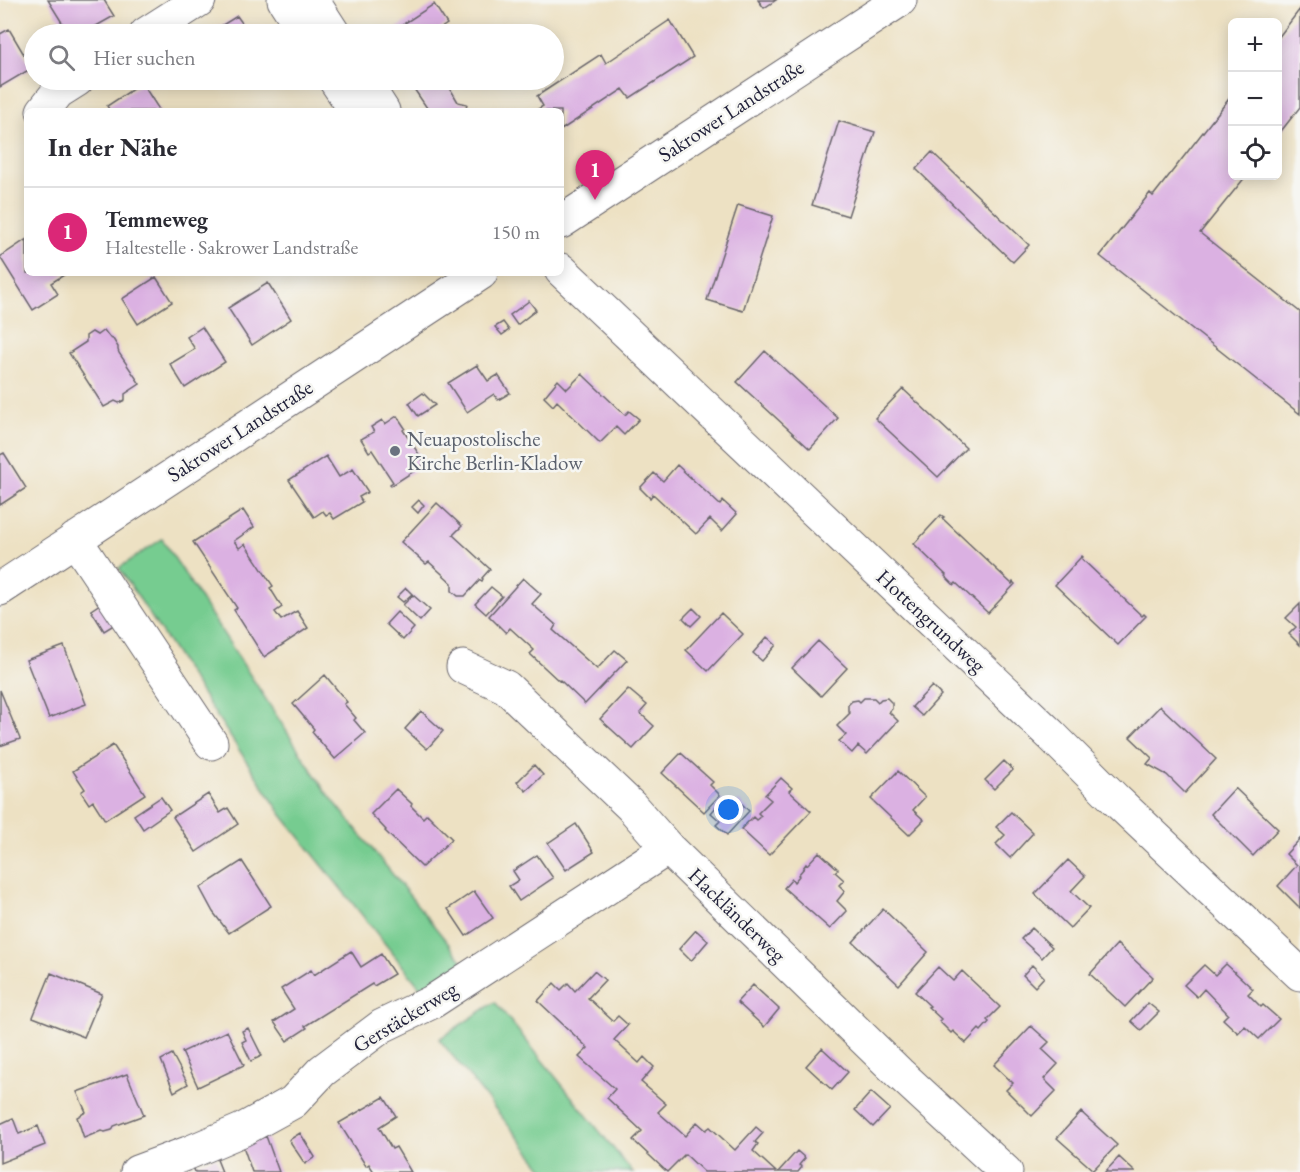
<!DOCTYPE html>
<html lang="de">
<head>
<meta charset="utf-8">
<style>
	:root { --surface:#fff; --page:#f7f7f7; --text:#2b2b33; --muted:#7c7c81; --line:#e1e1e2; --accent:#db2777 }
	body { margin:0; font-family:"EB Garamond",serif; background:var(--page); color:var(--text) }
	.controls { position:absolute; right:18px; top:18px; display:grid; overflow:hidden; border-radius:9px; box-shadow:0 3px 15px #0003 }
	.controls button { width:54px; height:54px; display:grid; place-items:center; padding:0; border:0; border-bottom:2px solid var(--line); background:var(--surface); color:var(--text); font:30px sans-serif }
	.you { position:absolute; left:729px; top:810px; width:21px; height:21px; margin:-15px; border:4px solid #fff; border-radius:50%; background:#1a73e8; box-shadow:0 0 0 9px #1a73e833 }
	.badge { display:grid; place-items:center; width:39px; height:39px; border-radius:50%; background:var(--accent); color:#fff; font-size:20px; font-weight:700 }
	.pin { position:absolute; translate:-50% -50px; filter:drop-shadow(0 2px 3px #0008) }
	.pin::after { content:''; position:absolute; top:32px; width:21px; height:18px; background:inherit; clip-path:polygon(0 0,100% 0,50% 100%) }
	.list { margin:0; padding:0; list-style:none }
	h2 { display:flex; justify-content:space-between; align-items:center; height:78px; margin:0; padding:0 24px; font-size:26px }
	h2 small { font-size:20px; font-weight:400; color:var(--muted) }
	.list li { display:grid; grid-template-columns:39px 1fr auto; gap:18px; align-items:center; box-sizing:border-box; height:90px; padding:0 24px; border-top:2px solid var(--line) }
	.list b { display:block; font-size:22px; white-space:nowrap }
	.list p { margin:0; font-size:20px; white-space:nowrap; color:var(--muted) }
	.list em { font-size:20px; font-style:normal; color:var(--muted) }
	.icon { flex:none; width:33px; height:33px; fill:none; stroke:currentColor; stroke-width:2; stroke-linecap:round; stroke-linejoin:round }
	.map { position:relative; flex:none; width:1300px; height:1172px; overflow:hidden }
	.search { position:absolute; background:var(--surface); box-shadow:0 3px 15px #0003; left:24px; top:24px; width:540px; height:66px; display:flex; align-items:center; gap:15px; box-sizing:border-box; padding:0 21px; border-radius:33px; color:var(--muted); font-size:22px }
	.panel { position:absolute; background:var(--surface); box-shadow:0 3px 15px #0003; left:24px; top:108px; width:540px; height:168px; border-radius:9px }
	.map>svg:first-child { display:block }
</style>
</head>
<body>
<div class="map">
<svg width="1300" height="1172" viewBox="0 0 1300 1172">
	<rect width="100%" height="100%" fill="#f6f6f2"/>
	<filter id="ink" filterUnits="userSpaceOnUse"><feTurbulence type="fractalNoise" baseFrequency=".0167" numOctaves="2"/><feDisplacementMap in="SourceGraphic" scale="12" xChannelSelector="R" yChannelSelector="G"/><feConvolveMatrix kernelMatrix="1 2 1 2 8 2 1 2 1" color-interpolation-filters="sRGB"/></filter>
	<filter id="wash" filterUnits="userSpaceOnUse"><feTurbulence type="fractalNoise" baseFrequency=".008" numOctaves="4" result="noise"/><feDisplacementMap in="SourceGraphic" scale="24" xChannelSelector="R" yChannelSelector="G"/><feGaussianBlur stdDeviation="1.35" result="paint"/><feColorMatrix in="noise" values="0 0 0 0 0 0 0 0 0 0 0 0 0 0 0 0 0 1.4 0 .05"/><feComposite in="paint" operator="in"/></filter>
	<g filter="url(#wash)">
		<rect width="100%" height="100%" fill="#ede1c3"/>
		<path fill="#76cc90" stroke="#4c7766" stroke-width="1.5" d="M 162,539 L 324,789 L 464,963 L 422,990 L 282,815 L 119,568 Z
			M 495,1002 L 630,1169 L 633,1172 L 546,1172 L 439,1039 Z"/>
		<g id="blocks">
			<path fill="#dbb1e2" d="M 48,0 L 104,0 L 114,16 L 82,34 L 69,34 Z
				M 758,0 L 776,0 L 764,8 Z
				M 434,4 L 447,24 L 432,34 L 388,34 Z
				M 1300,9 L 1300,107 L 1278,135 L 1278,38 Z
				M 237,16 L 250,34 L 208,34 Z
				M 670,20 L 693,57 L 630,98 L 623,89 L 561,130 L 561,111 L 535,111 L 543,106 L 537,96 L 601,54 L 606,63 Z
				M 9,29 L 32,68 L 0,87 L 0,34 Z
				M 408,80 L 455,80 L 448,85 L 458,102 L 467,104 L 465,111 L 429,111 Z
				M 142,83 L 160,111 L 110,111 L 107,106 Z
				M 1232,95 L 1232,176 L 1246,176 L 1200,233 L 1300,312 L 1300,414 L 1100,256 L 1150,193 L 1153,196 Z
				M 839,121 L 875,132 L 848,216 L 812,205 Z
				M 932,152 L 1029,245 L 1013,262 L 916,169 Z
				M 738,205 L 773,216 L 743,311 L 707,300 Z
				M 27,239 L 27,273 L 63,273 L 64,275 L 51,283 L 58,294 L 33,310 L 0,257 Z
				M 156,277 L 172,302 L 138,324 L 122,299 Z
				M 268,283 L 291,319 L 252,345 L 228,308 Z
				M 529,301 L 536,310 L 517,325 L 510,315 Z
				M 503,322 L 509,330 L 502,335 L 495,327 Z
				M 202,327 L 225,362 L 185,388 L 170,364 L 195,349 L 187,337 Z
				M 104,330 L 110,338 L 113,339 L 118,347 L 118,350 L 119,353 L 140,384 L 125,394 L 125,400 L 119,403 L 115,401 L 104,407 L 69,353 L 86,342 L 86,336 L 92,332 L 97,335 Z
				M 765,351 L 838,418 L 810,449 L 737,382 Z
				M 477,365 L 488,381 L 498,375 L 510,393 L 498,400 L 494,394 L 467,412 L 448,383 Z
				M 582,374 L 625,415 L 629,411 L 639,419 L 624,435 L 616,427 L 600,443 L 557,401 L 553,406 L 544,397 L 558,380 L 567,389 Z
				M 903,389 L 966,448 L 938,477 L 875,418 Z
				M 423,393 L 435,405 L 418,416 L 409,403 Z
				M 397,416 L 405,428 L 403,430 L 424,462 L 427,460 L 428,462 L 391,486 L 390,484 L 393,482 L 372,450 L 369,452 L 361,439 L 374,432 L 371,427 L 382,420 L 385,424 Z
				M 4,453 L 26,488 L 0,505 L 0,455 Z
				M 326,456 L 339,477 L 353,469 L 368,492 L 359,497 L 362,502 L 334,519 L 330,513 L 326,515 L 323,511 L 314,517 L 289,480 Z
				M 677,465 L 720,505 L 723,501 L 737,514 L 722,531 L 710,519 L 696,534 L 653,494 L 650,498 L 640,488 L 654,473 L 663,481 Z
				M 419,500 L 424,505 L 418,513 L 412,507 Z
				M 437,503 L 462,526 L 453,535 L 490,569 L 482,578 L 483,579 L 482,581 L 480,580 L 465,596 L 458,596 L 452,591 L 452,583 L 429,562 L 426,564 L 401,542 Z
				M 243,510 L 254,527 L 234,541 L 239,548 L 245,544 L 273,586 L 270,588 L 282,607 L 275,612 L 281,620 L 297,611 L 308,628 L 264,657 L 234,610 L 237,608 L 193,542 Z
				M 941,515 L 944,517 L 942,518 L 1012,584 L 1013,582 L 1015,584 L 988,613 L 956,583 L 954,585 L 945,576 L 946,575 L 914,544 Z
				M 1082,556 L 1083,557 L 1082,559 L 1142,616 L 1144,614 L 1146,616 L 1118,645 L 1055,585 Z
				M 523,578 L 541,594 L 532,604 L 556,625 L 553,630 L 597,669 L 615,650 L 627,660 L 585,704 L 560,680 L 559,681 L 530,654 L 534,650 L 510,628 L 506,633 L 489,616 Z
				M 491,587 L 502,596 L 486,614 L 475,604 Z
				M 406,588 L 412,594 L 403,602 L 397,597 Z
				M 413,595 L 430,610 L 420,621 L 403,605 Z
				M 103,602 L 117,623 L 104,631 L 91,610 Z
				M 1300,604 L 1300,645 L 1289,634 L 1296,627 L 1286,618 Z
				M 693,608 L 701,616 L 691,626 L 683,618 Z
				M 397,612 L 414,628 L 403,640 L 386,624 Z
				M 721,613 L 743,634 L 708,671 L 686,650 Z
				M 767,637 L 776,645 L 762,661 L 753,653 Z
				M 818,641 L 847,668 L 821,696 L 792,668 Z
				M 64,646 L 86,704 L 49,718 L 26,660 Z
				M 325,675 L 347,702 L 344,704 L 356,718 L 354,720 L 365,733 L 335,759 L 312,732 L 314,729 L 293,704 Z
				M 932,686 L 941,695 L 922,716 L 912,707 Z
				M 628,689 L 647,705 L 640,713 L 654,726 L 633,749 L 600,719 Z
				M 0,690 L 20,739 L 0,746 Z
				M 864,698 L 874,698 L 878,702 L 881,699 L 887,698 L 892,703 L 892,709 L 889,712 L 898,721 L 867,754 L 858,746 L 852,753 L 839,741 L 846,735 L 837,726 L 850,713 L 848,711 L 848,705 L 852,701 L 858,700 L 860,702 Z
				M 1160,706 L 1216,759 L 1185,793 L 1167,775 L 1147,764 L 1152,758 L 1130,737 Z
				M 421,711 L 443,731 L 427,749 L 405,729 Z
				M 113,745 L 145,794 L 105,820 L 93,801 L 89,804 L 81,792 L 85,789 L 73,771 Z
				M 681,753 L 713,782 L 710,785 L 720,795 L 704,812 L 662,773 Z
				M 1004,761 L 1013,770 L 994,789 L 985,780 Z
				M 534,765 L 543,775 L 526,791 L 517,782 Z
				M 898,771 L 925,797 L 913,810 L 924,820 L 909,835 L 871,799 Z
				M 781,778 L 792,788 L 789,791 L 811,811 L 769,855 L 741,829 L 753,817 L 756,820 L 761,816 L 758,813 L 771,800 L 765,795 Z
				M 1235,788 L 1278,829 L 1253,856 L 1211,814 Z
				M 396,789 L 412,804 L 411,806 L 423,818 L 427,814 L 452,839 L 422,867 L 385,831 L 386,830 L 371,814 Z
				M 208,794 L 220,813 L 228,808 L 238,824 L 196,852 L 173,817 Z
				M 161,797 L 170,810 L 143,829 L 134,815 Z
				M 722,800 L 731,809 L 739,801 L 749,811 L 727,835 L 716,825 L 720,821 L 711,813 Z
				M 1011,812 L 1033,833 L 1010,858 L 996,844 L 1005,835 L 996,827 Z
				M 576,824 L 594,852 L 566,870 L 548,843 Z
				M 1300,839 L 1300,908 L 1278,886 L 1297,865 L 1286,854 Z
				M 819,852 L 838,869 L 835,872 L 844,880 L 839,885 L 845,891 L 837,901 L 847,911 L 830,929 L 784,888 L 792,879 L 794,882 L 799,876 L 798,875 L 804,868 L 803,868 L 806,864 L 807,865 Z
				M 537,855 L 553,878 L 519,901 L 509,886 L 519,880 L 513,871 Z
				M 1068,860 L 1085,876 L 1071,891 L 1089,908 L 1070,928 L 1035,894 Z
				M 242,861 L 271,906 L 229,933 L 213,912 L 200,888 Z
				M 474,891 L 493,918 L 466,936 L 448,909 Z
				M 883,909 L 928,952 L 899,985 L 853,942 Z
				M 1032,928 L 1052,947 L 1042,958 L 1021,939 Z
				M 696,930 L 708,941 L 691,961 L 679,949 Z
				M 1117,944 L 1153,977 L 1125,1007 L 1090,974 Z
				M 351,951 L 361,967 L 381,954 L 394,974 L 374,986 L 372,984 L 305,1026 L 307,1028 L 287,1041 L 274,1022 L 294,1009 L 281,989 L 311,970 L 314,975 Z
				M 1226,964 L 1253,989 L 1248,994 L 1261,1007 L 1263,1005 L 1279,1019 L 1259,1039 L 1245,1026 L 1238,1033 L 1223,1019 L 1228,1014 L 1204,989 L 1197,997 L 1184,985 L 1204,965 L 1215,975 Z
				M 1032,965 L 1044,977 L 1035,987 L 1023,975 Z
				M 938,967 L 953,981 L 962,971 L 1000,1007 L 987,1020 L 989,1022 L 981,1031 L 979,1029 L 966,1043 L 953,1031 L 951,1033 L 939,1021 L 941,1019 L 928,1007 L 930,1006 L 915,992 Z
				M 594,971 L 605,980 L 588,998 L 613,1021 L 618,1016 L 628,1025 L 614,1040 L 639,1063 L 644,1057 L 654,1067 L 641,1082 L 666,1104 L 658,1112 L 685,1136 L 697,1122 L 706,1130 L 710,1127 L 735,1150 L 756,1127 L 763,1133 L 755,1142 L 758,1144 L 753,1151 L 776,1172 L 704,1172 L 685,1154 L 667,1172 L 633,1140 L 642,1131 L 607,1098 L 615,1089 L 579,1057 L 588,1048 L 538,1001 L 554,983 L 561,990 L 568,983 L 575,991 Z
				M 51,973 L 102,994 L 84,1037 L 33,1017 Z
				M 753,985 L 779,1009 L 764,1027 L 737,1002 Z
				M 1148,1003 L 1159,1012 L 1141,1030 L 1131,1021 Z
				M 1031,1026 L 1049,1042 L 1042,1049 L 1058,1064 L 1044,1079 L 1056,1091 L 1032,1116 L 1006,1090 L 1013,1083 L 994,1065 Z
				M 248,1028 L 262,1056 L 251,1061 L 242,1042 L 246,1040 L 242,1031 Z
				M 227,1031 L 244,1065 L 198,1087 L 182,1052 Z
				M 822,1048 L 848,1072 L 832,1090 L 806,1066 Z
				M 172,1054 L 188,1084 L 174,1092 L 161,1060 Z
				M 127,1074 L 144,1115 L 114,1126 L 112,1130 L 105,1132 L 101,1131 L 84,1138 L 77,1117 L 86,1112 L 77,1092 Z
				M 871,1092 L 890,1109 L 873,1127 L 855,1110 Z
				M 384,1097 L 396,1116 L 379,1127 L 392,1149 L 396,1147 L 411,1172 L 374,1172 L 369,1164 L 366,1166 L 339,1123 Z
				M 1081,1112 L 1117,1145 L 1093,1170 L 1057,1138 Z
				M 13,1118 L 19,1134 L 38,1126 L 45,1145 L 0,1163 L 0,1124 Z
				M 300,1133 L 315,1157 L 305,1164 L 289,1140 Z
				M 266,1136 L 279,1172 L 252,1172 L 243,1146 Z
				M 797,1151 L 805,1158 L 799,1165 L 802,1167 L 798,1172 L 778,1172 Z
				M 216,1157 L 222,1172 L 195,1172 L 193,1166 Z
				M 1119,1157 L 1135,1172 L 1105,1172 Z"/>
		</g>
	</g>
	<g filter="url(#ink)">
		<use href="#blocks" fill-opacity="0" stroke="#69656b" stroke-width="1.5"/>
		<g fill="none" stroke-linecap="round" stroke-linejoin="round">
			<defs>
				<path id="minor" d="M 284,0 L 306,34
					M 312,0 L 334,34
					M 146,34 L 199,0
					M 335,80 L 356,111
					M 363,80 L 383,111
					M 43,111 L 58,92 L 77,80
					M 561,222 L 900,0
					M 561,270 L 1051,735 L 1116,800 L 1300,974
					M 75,539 L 211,743
					M 0,589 L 481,273
					M 463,667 L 506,687 L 631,806 L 668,848 L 899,1073 L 1006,1172
					M 137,1172 L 188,1153 L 242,1130 L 293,1102 L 322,1071 L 382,1026 L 432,1002 L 668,848"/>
			</defs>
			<use href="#minor" stroke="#69656b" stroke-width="35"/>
			<use href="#minor" stroke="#fff" stroke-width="33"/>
		</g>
	</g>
	<circle fill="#6b7280" stroke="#f6f6f2" stroke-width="2" cx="395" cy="451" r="6"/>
	<g text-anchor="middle" stroke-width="5" stroke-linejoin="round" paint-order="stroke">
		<g font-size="21" fill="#22223b" stroke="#f6f6f2">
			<text transform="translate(731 111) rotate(-33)" y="7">Sakrower Landstraße</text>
			<text transform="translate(240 431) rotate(-33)" y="7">Sakrower Landstraße</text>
			<text transform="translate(931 621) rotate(43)" y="7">Hottengrundweg</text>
			<text transform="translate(737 915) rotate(44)" y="7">Hackländerweg</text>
			<text transform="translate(405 1017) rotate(-31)" y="7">Gerstäckerweg</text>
		</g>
		<g font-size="21" fill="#5b616d" stroke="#f6f6f2" text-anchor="start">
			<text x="407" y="446">Neuapostolische<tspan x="407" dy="24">Kirche Berlin-Kladow</tspan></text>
		</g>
	</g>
</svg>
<div class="controls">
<button>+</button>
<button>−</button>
<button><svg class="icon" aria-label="locate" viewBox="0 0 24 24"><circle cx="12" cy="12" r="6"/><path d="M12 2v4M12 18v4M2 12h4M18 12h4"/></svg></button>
</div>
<div class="you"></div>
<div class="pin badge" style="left:595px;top:200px">1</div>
<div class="search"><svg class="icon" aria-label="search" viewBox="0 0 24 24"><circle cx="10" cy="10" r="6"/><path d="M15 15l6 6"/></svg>Hier suchen</div>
<section class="panel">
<h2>In der Nähe<small></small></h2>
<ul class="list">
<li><span class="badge">1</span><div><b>Temmeweg</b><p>Haltestelle · Sakrower Landstraße</p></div><em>150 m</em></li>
</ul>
</section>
</div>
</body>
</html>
